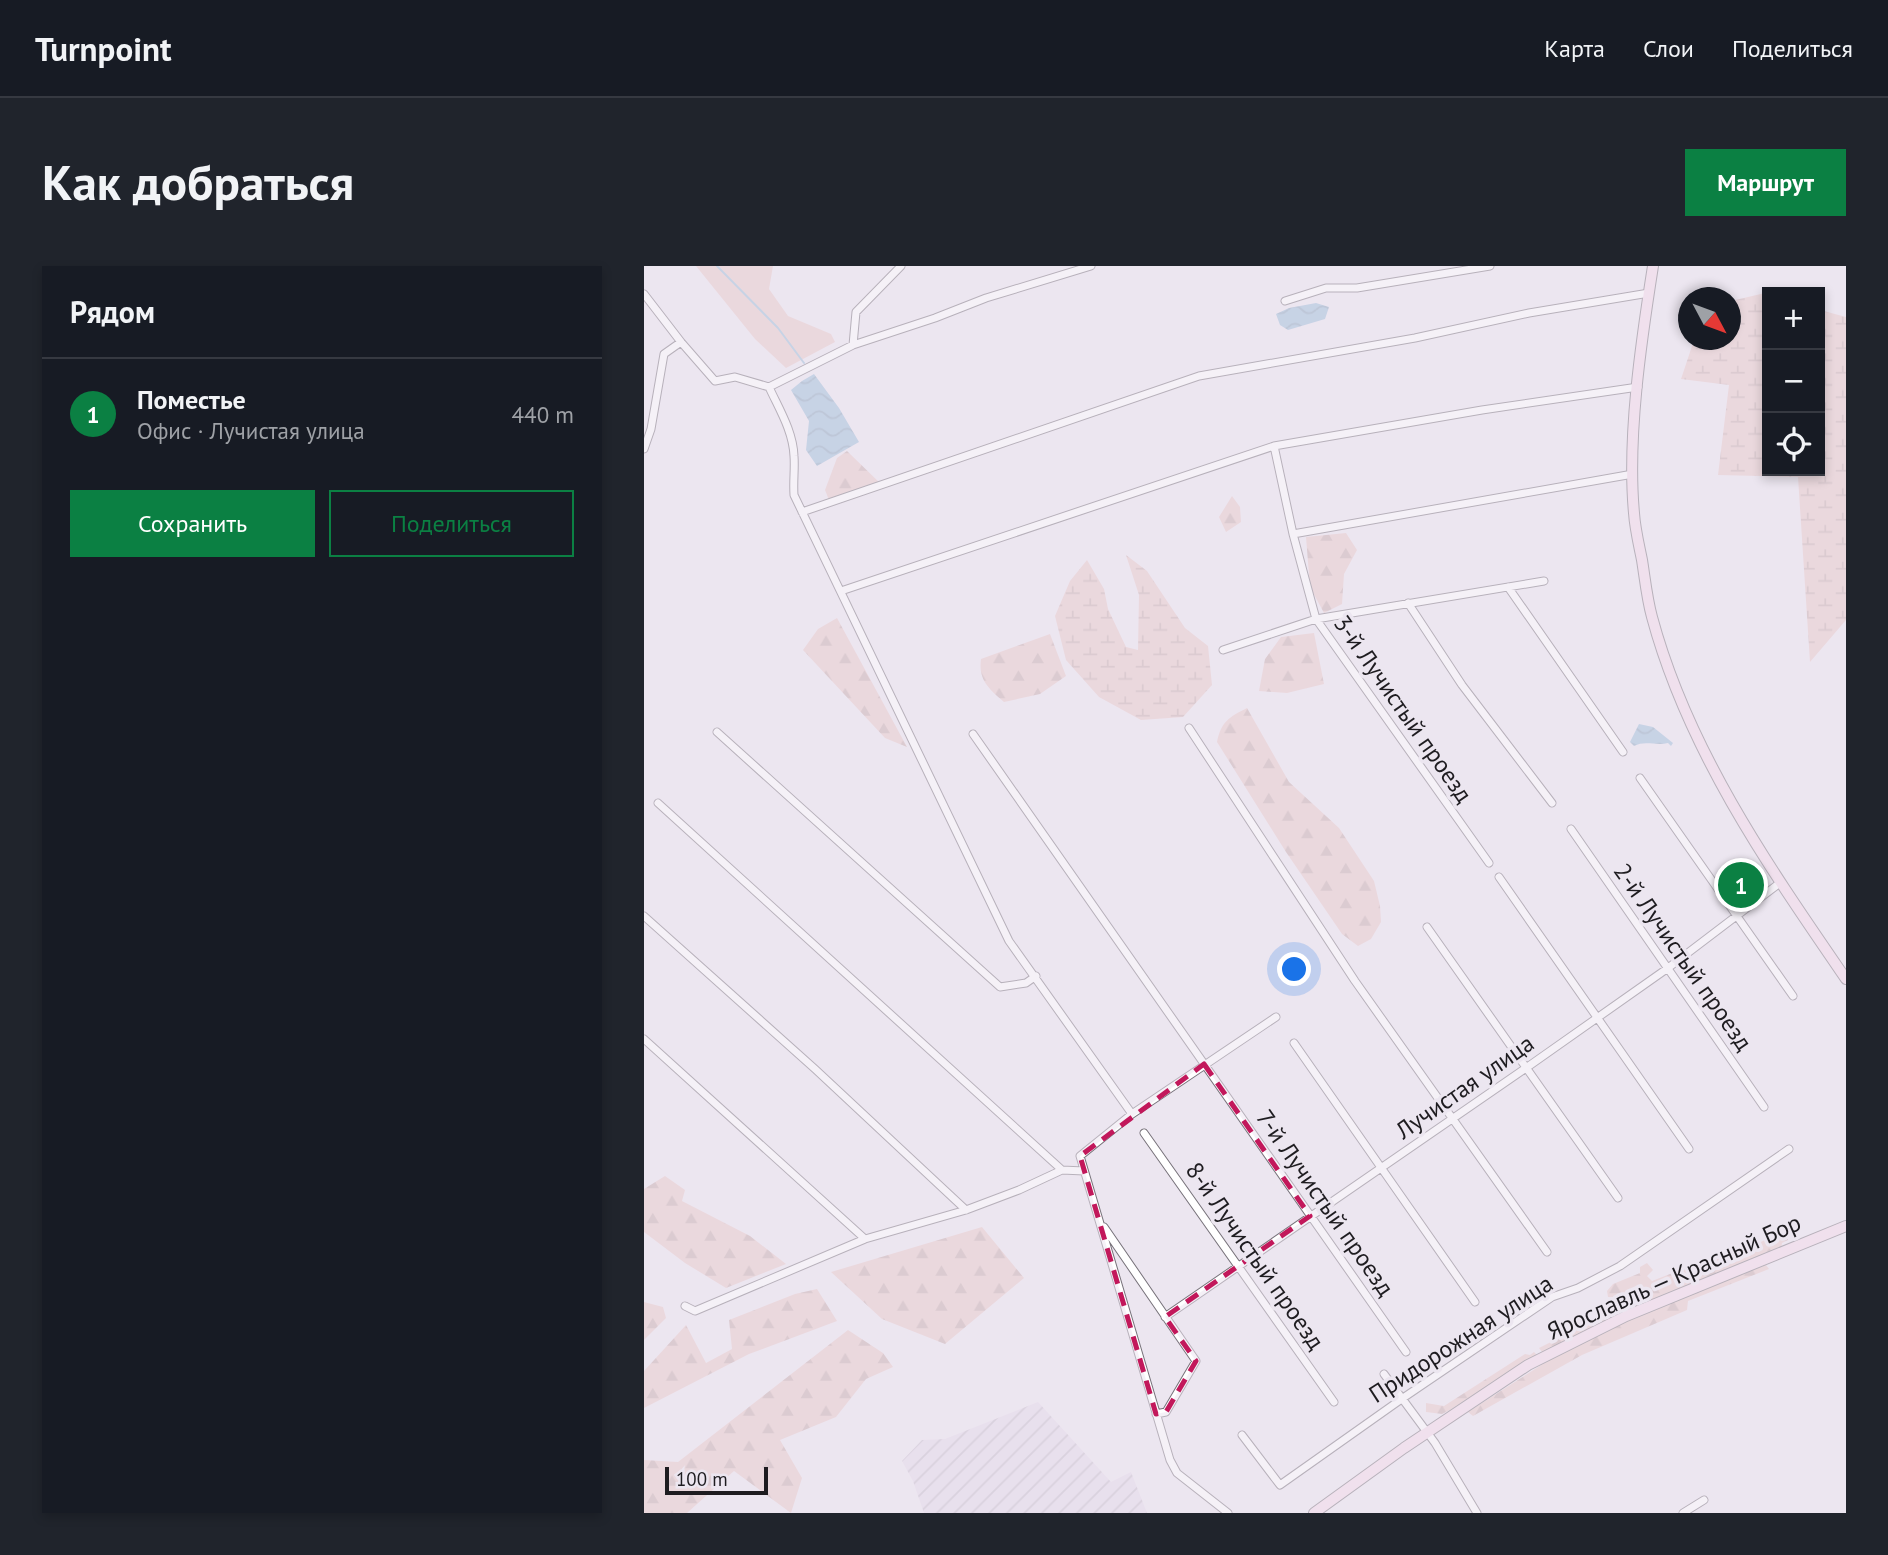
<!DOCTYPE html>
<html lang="ru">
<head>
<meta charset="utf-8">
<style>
	:root { --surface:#171b24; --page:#20242c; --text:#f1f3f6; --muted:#9ea1a6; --line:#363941; --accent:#0b8043 }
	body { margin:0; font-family:"PT Sans",sans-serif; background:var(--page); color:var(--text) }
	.controls { position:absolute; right:21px; top:21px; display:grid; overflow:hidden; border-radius:0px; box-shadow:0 4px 10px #0003 }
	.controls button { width:63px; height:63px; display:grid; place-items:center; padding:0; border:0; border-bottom:2px solid var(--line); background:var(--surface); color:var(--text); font:35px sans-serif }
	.compass { position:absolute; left:1034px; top:21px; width:63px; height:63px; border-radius:50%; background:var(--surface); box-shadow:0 4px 10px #0003; rotate:131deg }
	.scale { position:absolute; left:21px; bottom:18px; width:103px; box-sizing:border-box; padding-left:7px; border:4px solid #1e1c20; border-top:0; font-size:19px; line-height:24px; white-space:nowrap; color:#1e1c20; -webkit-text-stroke:5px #ece6f0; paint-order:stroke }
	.you { position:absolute; left:651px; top:704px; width:24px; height:24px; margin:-18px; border:5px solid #fff; border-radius:50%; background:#1a73e8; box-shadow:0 0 0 10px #1a73e833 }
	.badge { display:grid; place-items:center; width:46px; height:46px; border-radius:50%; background:var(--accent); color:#fff; font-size:23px; font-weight:700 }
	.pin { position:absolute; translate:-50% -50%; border:4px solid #fff; box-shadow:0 2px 7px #0006 }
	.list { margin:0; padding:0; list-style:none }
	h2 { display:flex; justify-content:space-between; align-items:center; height:91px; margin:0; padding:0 28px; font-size:30px }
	h2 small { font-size:23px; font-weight:400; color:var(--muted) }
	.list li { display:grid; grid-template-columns:46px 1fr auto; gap:21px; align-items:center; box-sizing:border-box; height:112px; padding:0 28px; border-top:2px solid var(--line) }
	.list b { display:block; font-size:26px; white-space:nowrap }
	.list p { margin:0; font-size:23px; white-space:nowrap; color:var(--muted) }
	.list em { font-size:23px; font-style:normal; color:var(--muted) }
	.actions { display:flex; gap:14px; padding:21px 28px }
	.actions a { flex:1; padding:16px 0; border:2px solid var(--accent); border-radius:0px; text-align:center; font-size:24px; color:var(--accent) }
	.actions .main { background:var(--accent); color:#fff }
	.icon { flex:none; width:38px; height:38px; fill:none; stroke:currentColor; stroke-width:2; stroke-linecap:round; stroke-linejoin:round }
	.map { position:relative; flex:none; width:1202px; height:1247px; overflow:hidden; border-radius:0px }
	header { display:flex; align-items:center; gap:42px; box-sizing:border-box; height:98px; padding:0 35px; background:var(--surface); border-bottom:2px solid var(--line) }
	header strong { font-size:33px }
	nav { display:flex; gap:38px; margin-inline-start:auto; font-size:24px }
	.intro { display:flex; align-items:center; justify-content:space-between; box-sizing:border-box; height:168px; padding:0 42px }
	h1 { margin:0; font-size:49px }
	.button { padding:18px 32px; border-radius:0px; background:var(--accent); color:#fff; font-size:24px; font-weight:700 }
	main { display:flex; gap:42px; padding:0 42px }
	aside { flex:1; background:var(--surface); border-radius:0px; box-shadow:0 4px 10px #0003 }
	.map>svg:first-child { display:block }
</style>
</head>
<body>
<header>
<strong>Turnpoint</strong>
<nav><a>Карта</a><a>Слои</a><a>Поделиться</a></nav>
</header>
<div class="intro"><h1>Как добраться</h1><a class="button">Маршрут</a></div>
<main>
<aside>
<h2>Рядом<small></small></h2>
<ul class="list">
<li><span class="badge">1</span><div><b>Поместье</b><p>Офис · Лучистая улица</p></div><em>440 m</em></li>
</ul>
<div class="actions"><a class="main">Сохранить</a><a>Поделиться</a></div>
</aside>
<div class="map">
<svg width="1202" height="1247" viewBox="0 0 1202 1247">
	<defs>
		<pattern id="industrial-furrows" width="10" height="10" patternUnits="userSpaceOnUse" patternTransform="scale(1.75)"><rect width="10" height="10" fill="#e3d9e9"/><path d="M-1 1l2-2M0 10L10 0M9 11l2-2" fill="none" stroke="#c2bac8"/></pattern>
		<pattern id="forest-firs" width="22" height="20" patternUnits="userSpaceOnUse" patternTransform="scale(1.75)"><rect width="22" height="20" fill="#e7c8c6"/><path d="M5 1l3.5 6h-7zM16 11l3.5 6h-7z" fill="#c6abaa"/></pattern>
		<pattern id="wetland-marsh" width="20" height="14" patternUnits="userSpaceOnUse" patternTransform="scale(1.75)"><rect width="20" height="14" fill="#e7c8c6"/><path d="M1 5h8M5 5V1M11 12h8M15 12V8" fill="none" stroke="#c6abaa"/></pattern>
		<pattern id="water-waves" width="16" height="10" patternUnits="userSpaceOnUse" patternTransform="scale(1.75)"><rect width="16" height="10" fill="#9abcd8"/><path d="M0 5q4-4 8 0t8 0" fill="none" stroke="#84a1b9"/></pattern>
	</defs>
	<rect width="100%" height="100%" fill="#ece6f0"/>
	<path fill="url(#industrial-furrows)" d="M 394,1136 L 467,1216 L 487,1206 L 503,1247 L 280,1247 L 269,1215 L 258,1195 L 278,1174 L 301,1173 Z"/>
	<path fill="#e7c8c6" d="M 52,0 L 129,0 L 125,23 L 144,50 L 187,68 L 191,76 L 142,102 L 111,73 Z"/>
	<path fill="url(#forest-firs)" d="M 203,185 L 238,219 L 185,234 L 181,224 L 193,192 Z
		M 588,230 L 596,241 L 597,256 L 582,266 L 575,251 Z
		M 702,267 L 713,284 L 700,308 L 698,338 L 680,347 L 666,321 L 662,271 Z
		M 193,352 L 263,481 L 241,472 L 159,384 L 174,363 Z
		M 670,367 L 680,418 L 643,427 L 615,425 L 621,393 L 637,371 Z
		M 406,368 L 422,410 L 396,428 L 360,436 C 345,423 334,414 337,393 Z
		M 603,442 L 645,516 L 695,562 L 730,615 L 736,640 L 737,656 L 727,673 L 714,680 L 698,668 L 642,586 L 573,476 C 577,456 585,451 603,442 Z
		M 21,910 L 41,924 L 38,935 L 106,970 L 142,998 L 82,1022 L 41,997 L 0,966 L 0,923 Z
		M 338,961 L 380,1012 L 301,1078 L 238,1053 L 187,1006 Z
		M 1144,963 L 1144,974 L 1138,977 L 1137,983 L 898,1086 L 895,1082 L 935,1062 L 975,1037 L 971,1032 L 964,1031 L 963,1025 L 969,1018 L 996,1007 L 996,1001 L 1003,997 L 1009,1004 L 1003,1010 L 1008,1015 L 1080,987 L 1090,989 Z
		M 1122,999 L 1125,1003 L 1044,1035 L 1043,1044 L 938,1089 L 829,1150 L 824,1146 L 919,1085 L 986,1052 Z
		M 173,1023 L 193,1055 L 105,1088 L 0,1142 L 0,1105 L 42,1059 L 62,1097 L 88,1083 L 85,1054 L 151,1028 Z
		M 0,1036 L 19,1041 L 22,1052 L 0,1074 Z
		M 204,1064 L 239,1087 L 249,1101 L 222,1113 L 192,1151 L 136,1174 L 158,1212 L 147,1247 L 90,1205 L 43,1247 L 0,1247 L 0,1194 L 34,1196 Z
		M 890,1086 L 893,1089 L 806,1144 L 798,1148 L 782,1146 L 782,1137 L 800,1140 L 881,1088 L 886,1089 Z"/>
	<path fill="url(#wetland-marsh)" d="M 1121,27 L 1123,28 L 1123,205 L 1176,205 L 1176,44 L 1202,51 L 1202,354 L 1166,396 L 1154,211 L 1074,209 L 1085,119 L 1037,113 L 1050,74 L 1086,74 L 1087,35 Z
		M 482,289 L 503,305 L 541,362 L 564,380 L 568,419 L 539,451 L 497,454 L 455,431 L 422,394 L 411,350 L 426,315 L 443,294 L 460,323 L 464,343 L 482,381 L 494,384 L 495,329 Z"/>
	<path fill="url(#water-waves)" d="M 672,37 L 685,41 L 681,53 L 644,64 L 636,59 L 632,48 L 645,42 Z
		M 170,108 L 195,142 L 215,176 L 173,200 L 162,184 L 165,155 L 147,124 L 158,115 Z
		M 995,458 L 1009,461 L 1029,477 L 1027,480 L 1024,477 C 1012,480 1001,474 990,480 L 986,476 Z"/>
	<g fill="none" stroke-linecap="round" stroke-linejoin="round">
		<path stroke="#9abcd8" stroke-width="2" d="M 73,0 L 134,62 L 160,97"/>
		<defs>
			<path id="street" d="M 0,28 L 37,76
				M 641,35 L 682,22 L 713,22 L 846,0
				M 209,79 L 291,52 L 342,32 L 447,0
				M 125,121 C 135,143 149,165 150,190 C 151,203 149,215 150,229 L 365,675 L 488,848
				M 630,180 L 649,268 L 672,353 L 845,597
				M 0,183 L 7,163 L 20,88 L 37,76 L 71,115 L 91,111 L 125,121 L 209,79 L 212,46 L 257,0
				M 158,246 L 555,110 L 771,72 L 885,47 L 1005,27
				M 649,268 L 989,208
				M 864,321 L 979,486
				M 197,325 L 630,180 L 838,144 L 994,121
				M 764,337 L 818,419 L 908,537
				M 579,384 L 672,353 L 900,315
				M 545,462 L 711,715 L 903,986
				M 73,466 L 356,721 L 382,717 L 392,710
				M 329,468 L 762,1086
				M 996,512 L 1149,730
				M 14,537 L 418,904
				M 927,563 L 1120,841
				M 855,611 L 1045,883
				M 0,650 L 171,803 L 322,944
				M 783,661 L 974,932
				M 0,773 L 221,973
				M 650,777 L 831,1036
				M 500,867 L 690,1136
				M 460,961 L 552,1095 L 522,1146 L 512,1148
				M 41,1040 L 51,1045 L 221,973 L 322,944 L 375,924 L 418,904 L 440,905
				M 521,1051 L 882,802 L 1024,702 L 1137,616
				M 740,1108 L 791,1177 L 833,1247
				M 598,1169 L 636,1219 L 759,1132 L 908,1031 L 934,1022 L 976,1000 L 1145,883
				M 584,1247 L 533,1207 L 526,1194 L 436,890 L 488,848 L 632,751
				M 1039,1247 L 1060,1234"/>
			<path id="secondary" d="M 1009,0 C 997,76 983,171 990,247 C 991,263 995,279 998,294 C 1001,313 1003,333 1008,351 C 1044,485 1125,601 1202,713
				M 670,1247 L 760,1182 L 884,1099 L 982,1050 L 1202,960"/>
		</defs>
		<use href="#street" stroke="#77727a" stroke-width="9"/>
		<use href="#secondary" stroke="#77727a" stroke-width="12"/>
		<use href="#street" stroke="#fff" stroke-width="7"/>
		<use href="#secondary" stroke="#f4dae8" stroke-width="10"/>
	</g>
	<path d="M0 0H1202V1247H0ZM 560,798 L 666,950 L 521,1051 L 552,1095 L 522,1146 L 512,1148 L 436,890 Z" fill="#ece6f0" fill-opacity=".55" fill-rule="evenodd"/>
	<path fill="none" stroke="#c2185b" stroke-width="5" stroke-dasharray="14 9" stroke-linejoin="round" d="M 560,798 L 666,950 L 521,1051 L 552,1095 L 522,1146 L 512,1148 L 436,890 Z"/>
	<g text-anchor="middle" stroke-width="7" stroke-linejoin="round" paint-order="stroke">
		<g font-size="24" fill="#1e1c20" stroke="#ece6f0">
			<text transform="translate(759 443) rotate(55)" y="8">3-й Лучистый проезд</text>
			<text transform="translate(1039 691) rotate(55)" y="8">2-й Лучистый проезд</text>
			<text transform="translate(821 821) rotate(-35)" y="8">Лучистая улица</text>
			<text transform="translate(681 937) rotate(55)" y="8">7-й Лучистый проезд</text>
			<text transform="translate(611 990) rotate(55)" y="8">8-й Лучистый проезд</text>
			<text transform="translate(1030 1011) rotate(-24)" y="8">Ярославль — Красный Бор</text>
			<text transform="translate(817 1073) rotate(-33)" y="8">Придорожная улица</text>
		</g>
	</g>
</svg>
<div class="controls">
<button>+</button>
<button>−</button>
<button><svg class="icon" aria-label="locate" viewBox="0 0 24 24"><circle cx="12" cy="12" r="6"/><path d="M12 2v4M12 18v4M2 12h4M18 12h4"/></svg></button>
</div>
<svg class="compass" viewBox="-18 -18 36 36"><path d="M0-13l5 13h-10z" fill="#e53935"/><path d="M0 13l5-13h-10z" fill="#9ea1a6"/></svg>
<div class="scale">100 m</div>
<div class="you"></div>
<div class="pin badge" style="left:1097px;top:619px">1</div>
</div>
</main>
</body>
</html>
